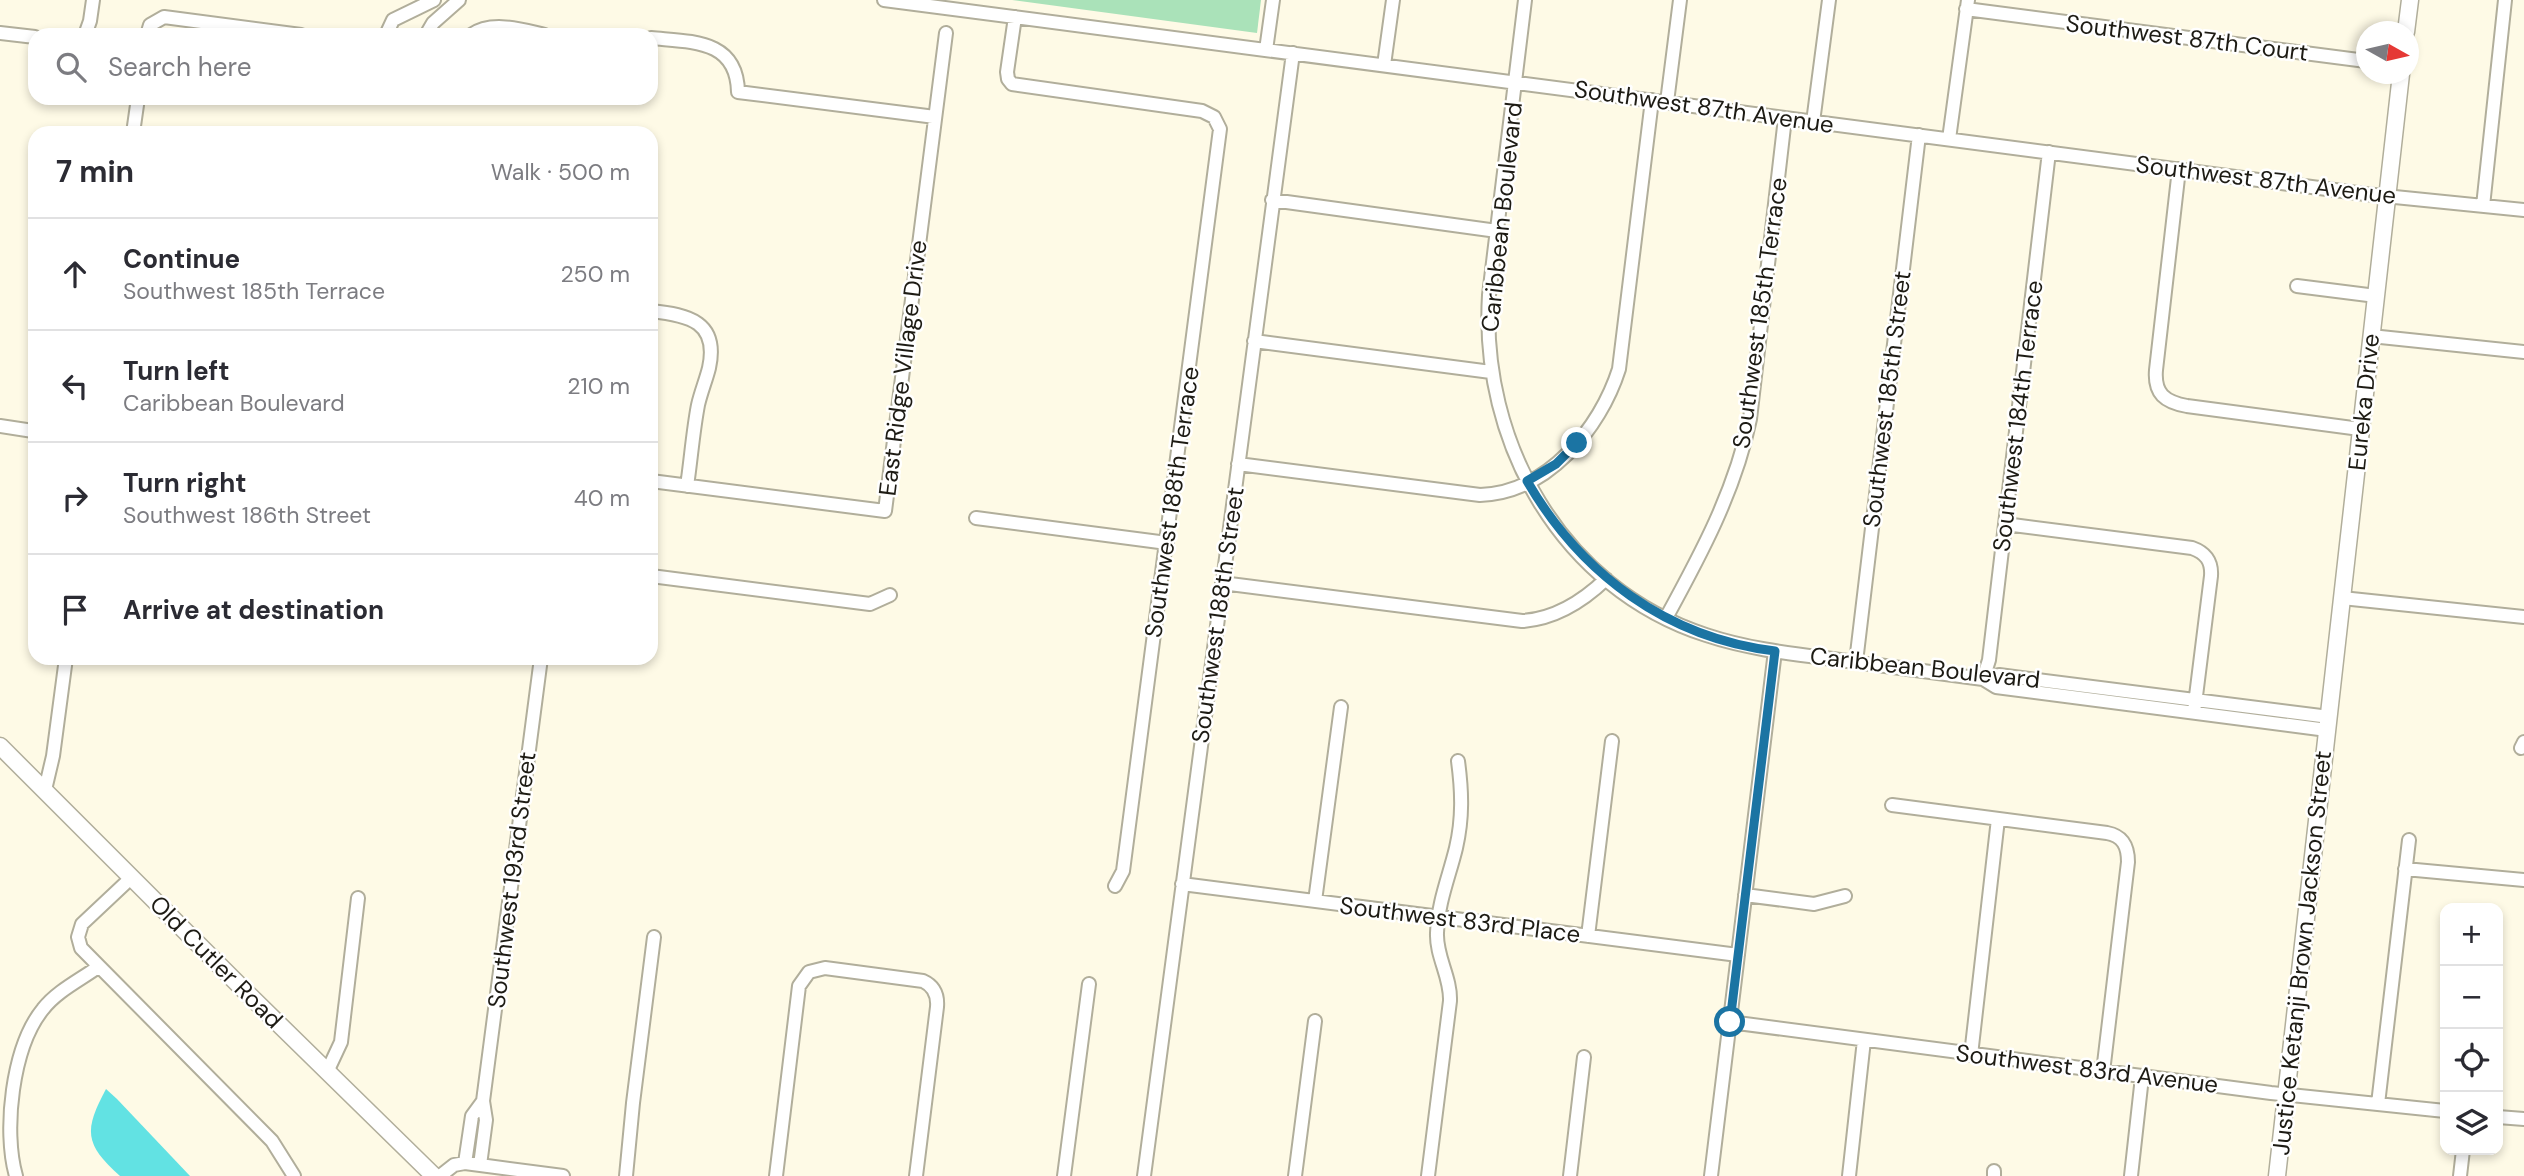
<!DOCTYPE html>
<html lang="en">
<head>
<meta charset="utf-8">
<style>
	:root { --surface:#fff; --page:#f2f2f3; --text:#2b2b33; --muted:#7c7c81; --line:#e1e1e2 }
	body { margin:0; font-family:"DM Sans",sans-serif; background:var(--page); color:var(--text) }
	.controls { position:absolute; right:21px; bottom:21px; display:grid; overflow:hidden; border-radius:14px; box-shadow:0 4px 10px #0003 }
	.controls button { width:63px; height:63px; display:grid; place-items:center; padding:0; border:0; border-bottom:2px solid var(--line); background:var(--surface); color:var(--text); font:35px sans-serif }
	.compass { position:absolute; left:2356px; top:21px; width:63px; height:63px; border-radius:50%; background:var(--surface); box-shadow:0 4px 10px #0003; rotate:98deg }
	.stop { position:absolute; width:21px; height:21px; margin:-16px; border:5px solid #1b74a3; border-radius:50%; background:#fff }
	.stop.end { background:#1b74a3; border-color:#fff; box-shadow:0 2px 7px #0008 }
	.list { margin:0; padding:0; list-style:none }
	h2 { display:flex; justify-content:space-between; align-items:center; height:91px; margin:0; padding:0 28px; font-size:30px }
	h2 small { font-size:23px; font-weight:400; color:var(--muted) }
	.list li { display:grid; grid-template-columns:46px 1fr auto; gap:21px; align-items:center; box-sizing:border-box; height:112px; padding:0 28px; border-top:2px solid var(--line) }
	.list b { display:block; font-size:26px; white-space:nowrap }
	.list p { margin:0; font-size:23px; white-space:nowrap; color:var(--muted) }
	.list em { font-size:23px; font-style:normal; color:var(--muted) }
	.icon { flex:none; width:38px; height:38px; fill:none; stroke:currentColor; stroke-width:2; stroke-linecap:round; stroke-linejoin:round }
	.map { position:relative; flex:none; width:2524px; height:1176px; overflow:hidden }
	.search { position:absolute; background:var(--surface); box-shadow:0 4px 10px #0003; left:28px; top:28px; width:630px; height:77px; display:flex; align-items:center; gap:18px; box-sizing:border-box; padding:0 24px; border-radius:21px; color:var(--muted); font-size:26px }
	.panel { position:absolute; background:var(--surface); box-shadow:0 4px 10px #0003; left:28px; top:126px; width:630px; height:539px; border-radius:21px }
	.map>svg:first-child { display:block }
</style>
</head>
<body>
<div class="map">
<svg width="2524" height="1176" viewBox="0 0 2524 1176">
	<rect width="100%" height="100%" fill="#fefae6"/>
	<path fill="#aae2b9" d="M 1012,0 L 1261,0 L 1257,33 Z"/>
	<path fill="#62e2e3" d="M 106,1089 L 117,1099 L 190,1176 L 120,1176 C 84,1144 84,1130 106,1089 Z"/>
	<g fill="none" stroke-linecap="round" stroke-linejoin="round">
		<defs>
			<path id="minor" d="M 884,0 L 2365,194 L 2524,210
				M 1525,0 L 1489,295 C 1480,442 1561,588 1706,635 C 1745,648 1785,653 1825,658 C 1878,665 1930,672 1983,679 L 1999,675 L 2329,717
				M 1966,9 L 2366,61
				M 1015,17 L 1007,72 L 1008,79 L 1012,84 L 1202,111 L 1214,117 L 1220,129 L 1123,871 L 1115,886
				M 0,33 L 35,37
				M 85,35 L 90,21 L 93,0
				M 147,35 L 150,25 L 164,17 L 301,35
				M 386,35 L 393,20 L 434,0
				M 426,35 L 433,23 L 459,0
				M 471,35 C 492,20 522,30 545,35
				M 651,38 C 691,42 737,39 738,92 L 935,117
				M 1266,50 L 1273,0
				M 1384,65 L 1393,0
				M 1667,102 L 1680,0
				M 1813,122 L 1829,0
				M 133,133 L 138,98
				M 1949,139 L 1968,0
				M 2179,169 L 2156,370 C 2154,394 2165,402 2187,406 L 2360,429
				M 1272,200 L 1497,231
				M 2483,206 L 2505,0
				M 2297,286 L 2376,296
				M 651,311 C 689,315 719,322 709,368 C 706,380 701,392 698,405 C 693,431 691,459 687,486
				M 2371,336 L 2524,352
				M 1254,341 L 1491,372
				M 0,426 L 33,431
				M 1238,464 L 1480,495 C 1547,493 1600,429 1619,369 L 1652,100
				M 651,481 L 885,511 L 946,33
				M 976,518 L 1167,543
				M 2005,524 L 2192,548 C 2206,553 2212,561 2211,576 L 2194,712
				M 651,576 L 870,604 L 890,595
				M 1222,583 L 1522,621 C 1555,619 1583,601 1606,579
				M 2342,598 L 2524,617
				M 1666,618 C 1701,554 1735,491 1750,419 L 1785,118
				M 1856,662 L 1919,135
				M 1983,679 L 1989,660 L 2049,152
				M 1983,679 L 1996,687 L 2327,730
				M 2521,748 L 2524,742
				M 45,790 L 53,756 L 66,658
				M 1892,805 L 2107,833 C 2123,836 2128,846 2128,862 L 2103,1072
				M 2405,869 L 2524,880
				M 132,877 L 82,924 L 78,937 L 81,948 L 272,1141 L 294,1176
				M 1182,884 L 1738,955
				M 1745,895 L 1814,904 L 1845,896
				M 1315,901 L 1341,707
				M 1588,936 L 1612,741
				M 1730,1022 L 2271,1093 L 2445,1111
				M 1971,1055 L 1998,819
				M 327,1072 L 341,1042 L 358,898
				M 2378,1104 L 2409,840
				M 2498,1117 L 2524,1119
				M 465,1163 L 472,1116 L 483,1101
				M 480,1165 L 486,1120 L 483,1101 L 541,658
				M 16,1176 C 3,1131 12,1047 43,1009 C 57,991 80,980 98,967
				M 440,1176 L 454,1165 L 465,1163 L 563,1176
				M 626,1176 L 633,1103 L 654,937
				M 776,1176 L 799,986 L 809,972 L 825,968 L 923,981 C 934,986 938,995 937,1007 L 916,1176
				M 1064,1176 L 1089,984
				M 1144,1176 L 1293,53
				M 1295,1176 L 1315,1021
				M 1428,1176 L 1450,1001 C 1451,977 1436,957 1437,933 C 1438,902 1449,877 1456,848 C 1463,818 1462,791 1458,761
				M 1570,1176 L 1584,1057
				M 1711,1176 L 1775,651
				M 1849,1176 L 1864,1040
				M 1994,1176 L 1994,1171
				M 2131,1176 L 2142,1077
				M 2460,1176 L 2463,1150"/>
			<path id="major" d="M 2406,32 L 2410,0
				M 0,746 L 244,990 L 434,1176
				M 2277,1176 L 2401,74"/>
		</defs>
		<use href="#minor" stroke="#b1ae9b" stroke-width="16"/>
		<use href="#major" stroke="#b1ae9b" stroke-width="19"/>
		<use href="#minor" stroke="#fff" stroke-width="12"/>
		<use href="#major" stroke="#fff" stroke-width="16"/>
	</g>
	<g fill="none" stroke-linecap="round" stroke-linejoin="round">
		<path stroke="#1b74a3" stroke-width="9" d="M 1577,443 L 1556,464 L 1527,481 C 1581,574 1667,638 1775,651 L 1730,1022"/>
	</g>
	<g text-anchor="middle" stroke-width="5" stroke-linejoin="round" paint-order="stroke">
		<g font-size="24" fill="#1d1b14" stroke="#fff">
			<text transform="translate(2187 38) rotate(7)" y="8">Southwest 87th Court</text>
			<text transform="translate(1704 107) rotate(8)" y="8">Southwest 87th Avenue</text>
			<text transform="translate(2266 180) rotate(7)" y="8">Southwest 87th Avenue</text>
			<text transform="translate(1502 217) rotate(-84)" y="8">Caribbean Boulevard</text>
			<text transform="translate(1760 313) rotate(-82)" y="8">Southwest 185th Terrace</text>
			<text transform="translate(903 368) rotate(-83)" y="8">East Ridge Village Drive</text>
			<text transform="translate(1887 399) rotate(-83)" y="8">Southwest 185th Street</text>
			<text transform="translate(2364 402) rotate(-84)" y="8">Eureka Drive</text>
			<text transform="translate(2018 416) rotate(-83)" y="8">Southwest 184th Terrace</text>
			<text transform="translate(1172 502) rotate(-82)" y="8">Southwest 188th Terrace</text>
			<text transform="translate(1218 615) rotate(-82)" y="8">Southwest 188th Street</text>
			<text transform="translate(1925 668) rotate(6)" y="8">Caribbean Boulevard</text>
			<text transform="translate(512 880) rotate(-83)" y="8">Southwest 193rd Street</text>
			<text transform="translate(1460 920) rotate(7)" y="8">Southwest 83rd Place</text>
			<text transform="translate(2302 953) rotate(-84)" y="8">Justice Ketanji Brown Jackson Street</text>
			<text transform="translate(216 962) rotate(45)" y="8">Old Cutler Road</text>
			<text transform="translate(2087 1069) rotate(7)" y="8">Southwest 83rd Avenue</text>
		</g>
	</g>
</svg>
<div class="controls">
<button>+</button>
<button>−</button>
<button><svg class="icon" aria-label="locate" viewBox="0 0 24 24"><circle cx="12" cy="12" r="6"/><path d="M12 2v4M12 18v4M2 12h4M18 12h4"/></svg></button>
<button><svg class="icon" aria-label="layers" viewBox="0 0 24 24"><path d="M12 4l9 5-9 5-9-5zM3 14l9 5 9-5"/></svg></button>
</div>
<svg class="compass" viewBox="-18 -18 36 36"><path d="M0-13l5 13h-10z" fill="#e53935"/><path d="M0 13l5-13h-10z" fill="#7c7c81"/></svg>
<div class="stop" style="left:1730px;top:1022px"></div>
<div class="stop end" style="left:1577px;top:443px"></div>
<div class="search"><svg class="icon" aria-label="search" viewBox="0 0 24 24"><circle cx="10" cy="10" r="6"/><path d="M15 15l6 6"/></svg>Search here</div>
<section class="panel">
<h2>7 min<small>Walk · 500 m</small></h2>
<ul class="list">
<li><svg class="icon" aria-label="ahead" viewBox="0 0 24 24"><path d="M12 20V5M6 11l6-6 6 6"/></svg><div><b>Continue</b><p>Southwest 185th Terrace</p></div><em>250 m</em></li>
<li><svg class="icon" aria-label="left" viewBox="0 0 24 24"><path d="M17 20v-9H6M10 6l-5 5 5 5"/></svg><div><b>Turn left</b><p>Caribbean Boulevard</p></div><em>210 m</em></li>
<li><svg class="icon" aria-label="right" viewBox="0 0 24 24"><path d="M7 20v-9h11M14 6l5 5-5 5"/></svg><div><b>Turn right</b><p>Southwest 186th Street</p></div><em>40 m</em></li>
<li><svg class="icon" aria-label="arrive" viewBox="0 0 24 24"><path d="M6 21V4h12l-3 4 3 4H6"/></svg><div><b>Arrive at destination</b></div></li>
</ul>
</section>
</div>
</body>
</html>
